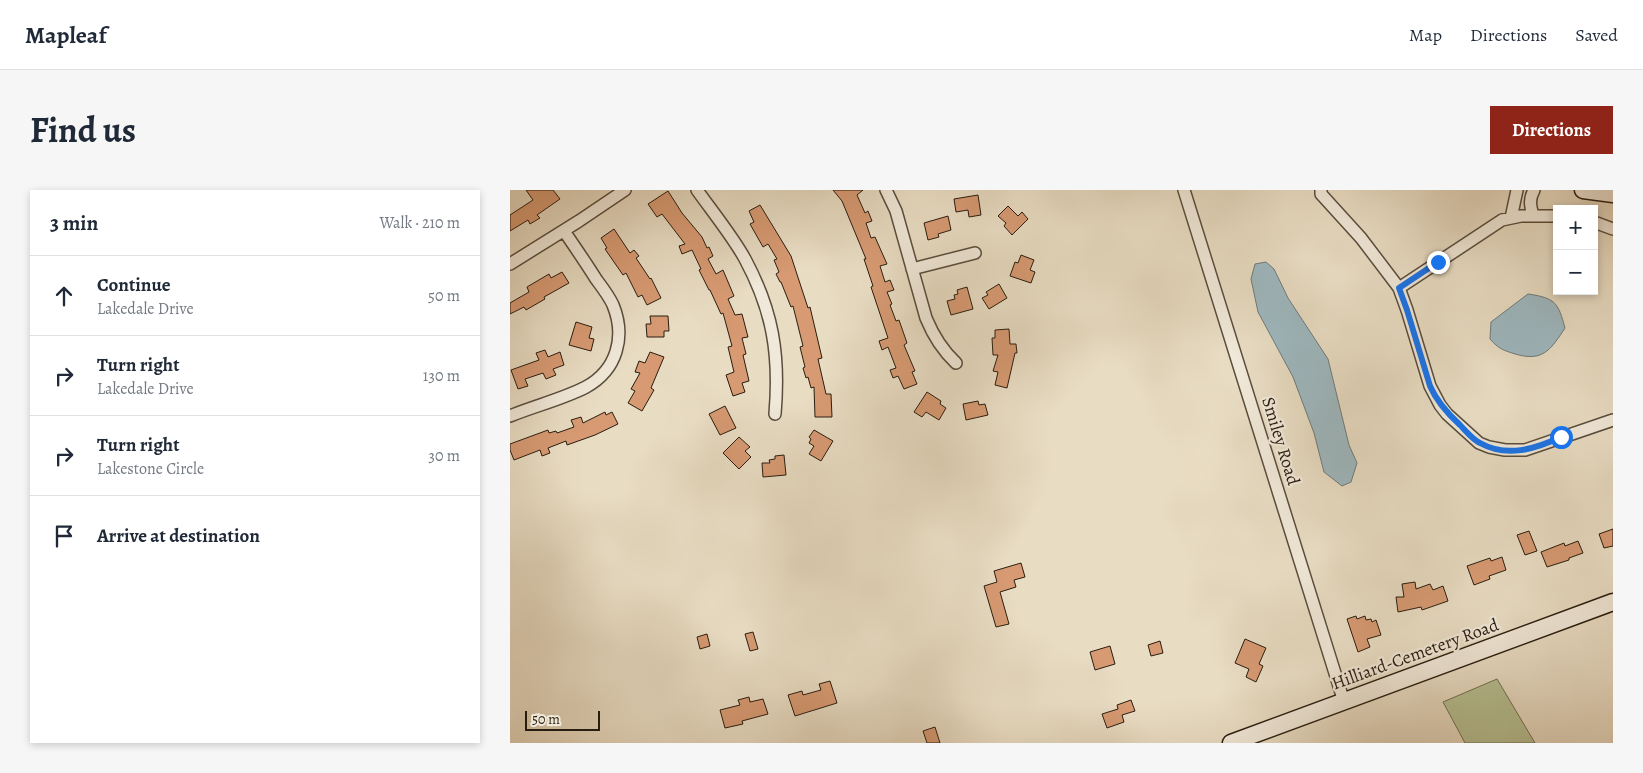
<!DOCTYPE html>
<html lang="en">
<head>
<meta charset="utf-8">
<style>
	:root { --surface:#fff; --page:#f6f6f7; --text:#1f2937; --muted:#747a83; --line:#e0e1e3; --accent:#8f2418 }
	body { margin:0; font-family:Alegreya,serif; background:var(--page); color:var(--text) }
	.controls { position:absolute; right:15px; top:15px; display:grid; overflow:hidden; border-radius:0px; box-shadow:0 2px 8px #0003 }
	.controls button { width:45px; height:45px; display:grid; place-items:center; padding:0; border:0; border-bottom:1px solid var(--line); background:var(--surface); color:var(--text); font:25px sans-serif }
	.scale { position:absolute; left:15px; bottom:12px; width:75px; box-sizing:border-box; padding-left:5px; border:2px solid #291d10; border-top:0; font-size:14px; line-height:18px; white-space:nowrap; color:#291d10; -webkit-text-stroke:4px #f0e8d8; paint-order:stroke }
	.stop { position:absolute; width:15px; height:15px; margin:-11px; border:4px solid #1a73e8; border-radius:50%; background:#fff }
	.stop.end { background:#1a73e8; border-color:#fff; box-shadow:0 1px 5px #0008 }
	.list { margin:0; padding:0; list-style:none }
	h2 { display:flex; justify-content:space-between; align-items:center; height:65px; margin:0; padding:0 20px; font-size:21px }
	h2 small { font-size:16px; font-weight:400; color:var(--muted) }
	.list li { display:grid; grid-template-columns:32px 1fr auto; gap:15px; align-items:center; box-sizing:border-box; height:80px; padding:0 20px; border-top:1px solid var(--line) }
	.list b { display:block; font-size:19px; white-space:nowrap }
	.list p { margin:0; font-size:16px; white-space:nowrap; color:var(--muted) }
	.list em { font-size:16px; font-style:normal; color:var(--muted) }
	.icon { flex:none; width:28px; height:28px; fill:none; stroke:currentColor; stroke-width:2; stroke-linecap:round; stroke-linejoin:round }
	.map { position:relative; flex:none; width:1103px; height:553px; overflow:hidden; border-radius:0px }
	header { display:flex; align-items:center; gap:30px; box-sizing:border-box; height:70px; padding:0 25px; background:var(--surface); border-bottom:1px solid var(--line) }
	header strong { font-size:24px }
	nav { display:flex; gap:28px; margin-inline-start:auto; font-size:18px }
	.intro { display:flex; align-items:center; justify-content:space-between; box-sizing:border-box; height:120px; padding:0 30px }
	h1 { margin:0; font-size:35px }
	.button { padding:12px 22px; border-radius:0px; background:var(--accent); color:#fff; font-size:18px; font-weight:700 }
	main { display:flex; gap:30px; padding:0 30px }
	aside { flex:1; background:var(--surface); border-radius:0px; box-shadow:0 2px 8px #0003 }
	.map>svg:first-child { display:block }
</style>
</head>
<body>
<header>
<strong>Mapleaf</strong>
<nav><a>Map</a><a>Directions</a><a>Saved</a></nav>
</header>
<div class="intro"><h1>Find us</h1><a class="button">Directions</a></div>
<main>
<aside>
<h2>3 min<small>Walk · 210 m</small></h2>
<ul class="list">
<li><svg class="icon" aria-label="ahead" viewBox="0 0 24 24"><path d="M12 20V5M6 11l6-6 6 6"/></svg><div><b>Continue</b><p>Lakedale Drive</p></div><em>50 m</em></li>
<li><svg class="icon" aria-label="right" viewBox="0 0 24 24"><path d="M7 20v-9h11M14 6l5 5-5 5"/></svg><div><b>Turn right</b><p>Lakedale Drive</p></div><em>130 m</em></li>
<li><svg class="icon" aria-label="right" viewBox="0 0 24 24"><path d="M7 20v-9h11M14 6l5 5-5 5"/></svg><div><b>Turn right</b><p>Lakestone Circle</p></div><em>30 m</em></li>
<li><svg class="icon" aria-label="arrive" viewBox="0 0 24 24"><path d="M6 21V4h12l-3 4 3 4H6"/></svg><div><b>Arrive at destination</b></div></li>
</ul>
</aside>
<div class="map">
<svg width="1103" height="553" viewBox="0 0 1103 553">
	<rect width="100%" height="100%" fill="#e8dcc3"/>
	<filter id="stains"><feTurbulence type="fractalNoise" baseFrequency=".004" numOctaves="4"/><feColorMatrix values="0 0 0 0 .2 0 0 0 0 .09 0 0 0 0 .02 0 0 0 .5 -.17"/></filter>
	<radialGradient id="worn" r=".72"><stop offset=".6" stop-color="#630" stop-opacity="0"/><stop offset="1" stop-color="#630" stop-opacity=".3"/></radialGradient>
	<path fill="#b6c093" stroke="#706e52" d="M 987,489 L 1025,553 L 955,553 L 933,512 Z"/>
	<path fill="#9eb8c0" stroke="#6f7a7a" d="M 756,72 L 764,79 L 778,108 L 818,169 L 839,255 L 847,273 L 841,292 L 832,296 L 814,282 L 804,243 L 783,187 L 748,122 L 741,89 L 745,74 Z
		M 1018,104 C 1045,108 1048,112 1055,138 C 1040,161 1032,173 1002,163 C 992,160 987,157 980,149 L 981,132 Z"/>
	<path fill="#d79a73" stroke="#291d10" d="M 16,0 L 43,0 L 50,9 L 27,25 L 30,28 L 20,34 L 18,30 L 0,41 L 0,25 L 23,10 Z
		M 323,0 L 353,0 L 347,5 L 355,23 L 358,21 L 362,31 L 356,33 L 361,48 L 365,47 L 377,74 L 370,76 L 375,92 L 380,90 L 384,100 L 377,102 L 382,114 L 380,115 L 386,131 L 389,130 L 397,153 L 394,155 L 405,181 L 402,182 L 407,194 L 394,199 L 388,186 L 383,188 L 380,180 L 386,178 L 378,157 L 372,160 L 369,151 L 378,148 L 361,97 L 363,96 L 354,69 L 356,69 L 332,11 Z
		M 158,1 L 172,23 L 192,47 L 197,58 L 199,57 L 203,66 L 198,69 L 206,84 L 213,80 L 224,106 L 218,109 L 225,125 L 232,124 L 238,147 L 232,148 L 236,164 L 233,165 L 239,191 L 232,193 L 235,202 L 223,206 L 216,185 L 224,182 L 218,157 L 222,156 L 213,123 L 211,124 L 200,100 L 199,100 L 189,80 L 191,79 L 182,60 L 172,64 L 169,56 L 175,54 L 152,24 L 147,27 L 138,14 Z
		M 468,5 L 471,25 L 459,27 L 458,20 L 446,22 L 444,9 Z
		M 250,15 L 281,66 L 298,118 L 300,117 L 312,168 L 308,169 L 316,204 L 321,204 L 322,227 L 305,227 L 304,197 L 301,198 L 298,187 L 296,188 L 293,178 L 295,177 L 290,157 L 293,156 L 283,116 L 281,117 L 271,92 L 270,92 L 266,84 L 269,82 L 264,70 L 267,69 L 258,54 L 253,57 L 240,34 L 244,32 L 239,21 Z
		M 498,16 L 508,26 L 512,22 L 518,29 L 502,45 L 494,36 L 496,33 L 488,26 Z
		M 438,26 L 441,40 L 428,44 L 429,47 L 418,50 L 414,33 Z
		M 104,39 L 120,63 L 124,60 L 129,66 L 126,68 L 140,89 L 141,88 L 151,108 L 137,115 L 132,105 L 128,107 L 116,83 L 113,85 L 95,59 L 97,58 L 91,48 Z
		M 511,65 L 524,70 L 520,80 L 525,82 L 521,93 L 500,86 L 505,72 L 508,73 Z
		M 52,82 L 59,93 L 34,107 L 35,109 L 16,120 L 14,117 L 0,124 L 0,113 L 19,102 L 17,97 L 39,84 L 41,88 Z
		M 489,94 L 497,108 L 479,119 L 472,108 L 478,105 L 476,102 Z
		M 457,97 L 463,119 L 441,125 L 437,111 L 445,109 L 444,105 L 448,104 L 447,100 Z
		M 140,126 L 158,126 L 159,141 L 154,141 L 154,147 L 137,147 L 136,134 L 141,134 Z
		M 66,132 L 82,137 L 79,148 L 84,149 L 81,161 L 59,155 Z
		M 499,139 L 500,154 L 506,154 L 507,163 L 505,163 L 497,198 L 485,195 L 488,182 L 483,181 L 488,165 L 483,165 L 482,148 L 485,148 L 485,140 Z
		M 35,160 L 38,167 L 50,162 L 54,175 L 43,179 L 46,185 L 36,189 L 33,183 L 15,189 L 18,196 L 8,199 L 1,180 L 29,170 L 26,163 Z
		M 140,162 L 154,167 L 141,198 L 144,200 L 132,221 L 118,213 L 125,201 L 121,199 L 130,183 L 125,182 L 129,171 L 135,173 Z
		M 417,202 L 431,211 L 430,214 L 436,218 L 429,230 L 416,222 L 412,227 L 404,222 Z
		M 468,211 L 469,215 L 475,214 L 478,225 L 456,230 L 453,214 Z
		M 215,216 L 226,238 L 210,245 L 199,224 Z
		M 95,222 L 96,225 L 102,222 L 108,234 L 85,245 L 57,255 L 56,251 L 38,258 L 40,263 L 32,266 L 30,260 L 4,270 L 0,260 L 0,254 L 38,240 L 39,243 L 46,241 L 47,243 L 64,237 L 61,230 L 71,227 L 73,233 Z
		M 304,240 L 323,251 L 311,271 L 299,264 L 304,256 L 299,253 L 301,249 L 299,247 Z
		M 229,247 L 240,257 L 235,261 L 241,267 L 229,279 L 213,263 Z
		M 274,265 L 276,285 L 253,287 L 252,273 L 260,273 L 259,270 L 265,269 L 265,266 Z
		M 1103,339 L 1103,356 L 1094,358 L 1089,344 Z
		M 1019,341 L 1027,361 L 1015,365 L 1007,345 Z
		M 1068,351 L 1073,363 L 1059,368 L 1059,370 L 1037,377 L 1031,362 L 1054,353 L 1055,356 Z
		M 992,367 L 996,380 L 979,386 L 980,389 L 964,395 L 957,376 L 980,368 L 981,371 Z
		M 511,373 L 515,387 L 504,390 L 506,397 L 490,402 L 499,434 L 486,437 L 474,396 L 487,392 L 484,381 Z
		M 905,392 L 906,399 L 920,394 L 923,400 L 933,396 L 938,411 L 912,420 L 911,417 L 888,422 L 886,407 L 894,407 L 892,394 Z
		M 846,426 L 847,429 L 855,426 L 856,430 L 861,429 L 862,432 L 866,430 L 871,445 L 857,449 L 860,457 L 848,462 L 837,429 Z
		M 243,442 L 248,459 L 240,461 L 235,444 Z
		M 197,444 L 200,456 L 190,459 L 187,447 Z
		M 735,449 L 756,458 L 749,474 L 753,476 L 746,492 L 736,487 L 739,479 L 725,473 Z
		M 650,451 L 653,463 L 641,466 L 638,455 Z
		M 600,456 L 605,474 L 585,480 L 580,462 Z
		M 320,491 L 327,513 L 285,526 L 278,505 L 292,501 L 293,505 L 311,500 L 309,494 Z
		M 239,507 L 240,512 L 253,509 L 258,524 L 232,531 L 233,534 L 215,538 L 210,520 L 230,515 L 228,510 Z
		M 621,510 L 625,521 L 612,525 L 614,532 L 597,538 L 592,524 L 608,519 L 607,515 Z
		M 425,537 L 430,553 L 417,553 L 413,541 Z"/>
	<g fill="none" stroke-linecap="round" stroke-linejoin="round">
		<defs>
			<path id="street" d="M 187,0 C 202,21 223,47 235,69 C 263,121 270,165 265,224
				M 376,0 L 386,21 L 416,128 C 423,145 432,160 446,173
				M 674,0 L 834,512
				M 811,0 L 811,4 L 851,48 L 889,98 L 897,120 L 920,196 L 930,215 L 937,224 L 969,253 L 979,257 L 995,260 L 1015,260 L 1103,230
				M 1023,25 C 1020,15 1019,9 1024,0
				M 1001,28 L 1007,0
				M 1084,32 L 1103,39
				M 0,74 L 69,31 L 115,0
				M 402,79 L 465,63
				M 889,98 L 992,30 L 1011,26 L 1047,26
				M 0,226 C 24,216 53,209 76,197 C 107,180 116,147 103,115 C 99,106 92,97 86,89 C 76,73 65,57 54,41"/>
			<path id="secondary" d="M 1073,0 L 1103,4
				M 721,553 L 1103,412"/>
		</defs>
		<use href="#street" stroke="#594d3d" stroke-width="14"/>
		<use href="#secondary" stroke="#291d10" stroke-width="19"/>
		<use href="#street" stroke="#f0e8d8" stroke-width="11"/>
		<use href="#secondary" stroke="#f0e8d8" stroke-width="16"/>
	</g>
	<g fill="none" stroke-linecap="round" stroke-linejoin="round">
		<path stroke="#1a73e8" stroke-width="6" d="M 928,72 L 889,98 L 897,120 L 920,196 C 927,212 937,223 950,235 C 956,241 962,249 970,253 C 997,268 1025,259 1051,247"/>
	</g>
	<g text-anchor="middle" stroke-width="4.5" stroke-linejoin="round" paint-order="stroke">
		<g font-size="18" fill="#291d10" stroke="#f0e8d8">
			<text transform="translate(771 251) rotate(73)" y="6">Smiley Road</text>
			<text transform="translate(905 464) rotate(-20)" y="6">Hilliard-Cemetery Road</text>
		</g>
	</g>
	<rect width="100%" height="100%" filter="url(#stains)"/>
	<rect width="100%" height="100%" fill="url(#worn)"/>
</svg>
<div class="controls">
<button>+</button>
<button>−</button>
</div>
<div class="scale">50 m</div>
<div class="stop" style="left:1051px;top:247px"></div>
<div class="stop end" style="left:928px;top:72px"></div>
</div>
</main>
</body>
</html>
